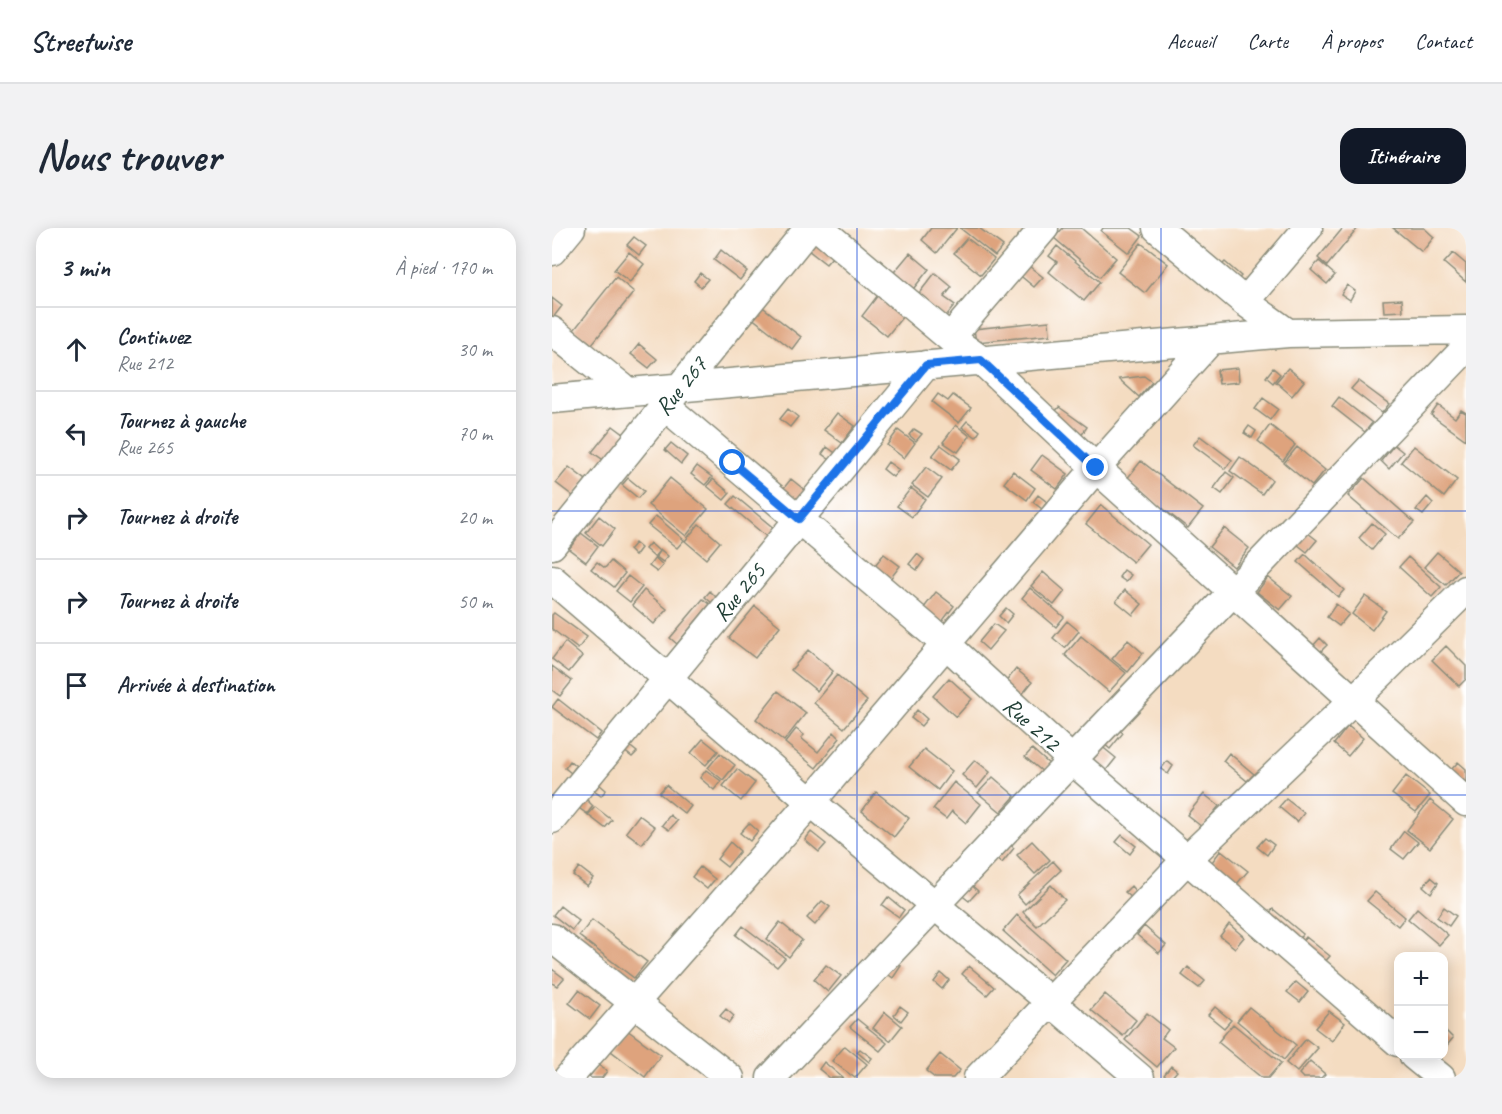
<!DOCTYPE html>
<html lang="fr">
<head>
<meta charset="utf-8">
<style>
	:root { --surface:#fff; --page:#f2f2f3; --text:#1f2937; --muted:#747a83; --line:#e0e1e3; --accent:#111827 }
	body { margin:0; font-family:Caveat,sans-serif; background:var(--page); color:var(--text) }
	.controls { position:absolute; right:18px; bottom:18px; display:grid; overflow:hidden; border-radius:12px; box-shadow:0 3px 15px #0003 }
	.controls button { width:54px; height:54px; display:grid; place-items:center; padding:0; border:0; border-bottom:2px solid var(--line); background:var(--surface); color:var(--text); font:30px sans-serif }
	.stop { position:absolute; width:18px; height:18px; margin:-14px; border:4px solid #1a73e8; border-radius:50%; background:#fff }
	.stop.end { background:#1a73e8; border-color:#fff; box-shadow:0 2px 6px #0008 }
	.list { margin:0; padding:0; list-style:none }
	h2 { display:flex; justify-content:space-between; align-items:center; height:78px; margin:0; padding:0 24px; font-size:26px }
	h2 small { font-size:20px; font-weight:400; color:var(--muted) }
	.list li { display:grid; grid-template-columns:39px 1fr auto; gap:18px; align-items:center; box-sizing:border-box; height:84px; padding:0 24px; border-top:2px solid var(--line) }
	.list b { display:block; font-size:22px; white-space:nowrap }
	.list p { margin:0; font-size:20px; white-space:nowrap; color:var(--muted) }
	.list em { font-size:20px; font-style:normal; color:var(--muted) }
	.icon { flex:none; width:33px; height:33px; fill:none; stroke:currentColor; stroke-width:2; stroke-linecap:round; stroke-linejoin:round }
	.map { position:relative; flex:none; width:914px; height:850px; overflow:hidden; border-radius:18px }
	header { display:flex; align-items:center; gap:36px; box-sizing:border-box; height:84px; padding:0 30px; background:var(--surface); border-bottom:2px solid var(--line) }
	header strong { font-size:28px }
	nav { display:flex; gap:33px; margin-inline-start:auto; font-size:21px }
	.intro { display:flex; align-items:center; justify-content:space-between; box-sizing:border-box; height:144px; padding:0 36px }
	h1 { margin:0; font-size:42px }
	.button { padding:15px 27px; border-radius:18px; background:var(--accent); color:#fff; font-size:21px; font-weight:700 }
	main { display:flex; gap:36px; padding:0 36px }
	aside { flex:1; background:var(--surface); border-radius:18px; box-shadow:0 3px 15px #0003 }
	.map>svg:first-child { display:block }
</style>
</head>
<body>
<header>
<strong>Streetwise</strong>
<nav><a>Accueil</a><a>Carte</a><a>À propos</a><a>Contact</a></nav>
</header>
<div class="intro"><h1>Nous trouver</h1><a class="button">Itinéraire</a></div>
<main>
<aside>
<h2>3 min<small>À pied · 170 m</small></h2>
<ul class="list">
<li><svg class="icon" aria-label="ahead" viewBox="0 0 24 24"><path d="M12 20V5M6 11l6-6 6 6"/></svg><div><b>Continuez</b><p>Rue 212</p></div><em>30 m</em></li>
<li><svg class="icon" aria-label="left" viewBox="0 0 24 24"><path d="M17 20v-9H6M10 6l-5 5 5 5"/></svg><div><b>Tournez à gauche</b><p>Rue 265</p></div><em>70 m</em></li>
<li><svg class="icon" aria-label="right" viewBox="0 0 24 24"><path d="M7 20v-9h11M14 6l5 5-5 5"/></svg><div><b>Tournez à droite</b></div><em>20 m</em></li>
<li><svg class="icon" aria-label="right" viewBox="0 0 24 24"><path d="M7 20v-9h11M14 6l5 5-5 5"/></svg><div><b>Tournez à droite</b></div><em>50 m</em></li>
<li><svg class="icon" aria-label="arrive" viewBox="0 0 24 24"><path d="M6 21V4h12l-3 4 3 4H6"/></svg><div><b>Arrivée à destination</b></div></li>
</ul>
</aside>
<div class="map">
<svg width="914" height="850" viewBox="0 0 914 850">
	<rect width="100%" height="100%" fill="#fff"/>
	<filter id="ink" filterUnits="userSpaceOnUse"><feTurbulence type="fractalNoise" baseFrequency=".0167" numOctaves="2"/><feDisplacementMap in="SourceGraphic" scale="12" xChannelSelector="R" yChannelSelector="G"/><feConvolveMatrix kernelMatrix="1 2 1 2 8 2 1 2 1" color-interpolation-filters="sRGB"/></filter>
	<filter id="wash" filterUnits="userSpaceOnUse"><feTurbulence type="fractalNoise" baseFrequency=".008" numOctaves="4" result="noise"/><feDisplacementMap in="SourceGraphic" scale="24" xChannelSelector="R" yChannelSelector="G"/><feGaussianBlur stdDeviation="1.35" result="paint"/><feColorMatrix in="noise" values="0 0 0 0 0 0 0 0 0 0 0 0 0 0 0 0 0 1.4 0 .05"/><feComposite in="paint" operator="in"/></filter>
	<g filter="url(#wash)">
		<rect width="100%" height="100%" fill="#f4dcc1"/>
		<g id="blocks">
			<path fill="#dea37d" d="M 379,0 L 405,0 L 385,25 L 370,12 Z
				M 408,0 L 427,0 L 451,18 L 443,28 Z
				M 511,0 L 529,0 L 564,30 L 548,49 L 502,10 Z
				M 551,0 L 579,0 L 590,8 L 577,25 L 549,3 Z
				M 791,0 L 806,0 L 775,38 L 766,30 Z
				M 841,0 L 872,0 L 882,9 L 870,24 Z
				M 82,9 L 94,18 L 87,27 L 75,17 Z
				M 415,10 L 442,31 L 429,47 L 402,25 Z
				M 262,13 L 281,28 L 274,36 L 256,22 Z
				M 589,15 L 616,36 L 593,65 L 566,44 Z
				M 505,18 L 548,54 L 532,73 L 497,44 L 505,34 L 497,28 Z
				M 169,22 L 195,43 L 188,52 L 162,32 Z
				M 77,24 L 92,36 L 78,54 L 62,42 Z
				M 358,25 L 377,41 L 358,65 L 338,49 Z
				M 901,25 L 914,36 L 914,54 L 892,35 Z
				M 767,33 L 783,47 L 775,56 L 759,42 Z
				M 673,34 L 689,48 L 682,56 L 665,42 Z
				M 473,35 L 491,49 L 482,59 L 465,45 Z
				M 148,45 L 156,51 L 149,59 L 142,53 Z
				M 383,45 L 400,59 L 392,69 L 403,77 L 391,92 L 364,69 Z
				M 64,49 L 82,64 L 40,116 L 22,102 Z
				M 795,57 L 803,63 L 798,72 L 789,66 Z
				M 326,67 L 351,88 L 335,108 L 310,88 Z
				M 0,70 L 10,78 L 0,91 Z
				M 850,71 L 851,83 L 832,84 L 831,72 Z
				M 208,77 L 249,109 L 240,121 L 199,89 Z
				M 497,93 L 498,107 L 424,114 L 422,101 Z
				M 87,116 L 105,131 L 97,140 L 79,126 Z
				M 686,140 L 687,154 L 667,156 L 665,142 Z
				M 721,140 L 728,146 L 721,155 L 714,149 Z
				M 736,140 L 752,153 L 740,168 L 724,154 Z
				M 592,148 L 600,154 L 587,169 L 567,151 Z
				M 806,153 L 837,176 L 830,185 L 799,161 Z
				M 386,166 L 396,173 L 401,167 L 419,180 L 407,195 L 380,174 Z
				M 787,169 L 820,195 L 813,204 L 780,178 Z
				M 711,170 L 726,181 L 718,192 L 703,181 Z
				M 886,177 L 903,190 L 909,182 L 914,185 L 914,212 L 879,187 Z
				M 507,179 L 535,199 L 529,208 L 500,188 Z
				M 236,181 L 246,189 L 238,199 L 228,191 Z
				M 285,185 L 303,198 L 290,215 L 272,202 Z
				M 415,193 L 428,203 L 424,209 L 410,199 Z
				M 404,197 L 418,208 L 406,224 L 391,214 Z
				M 718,197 L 743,217 L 731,233 L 706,213 Z
				M 61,198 L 73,207 L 53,233 L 40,224 Z
				M 697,198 L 704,203 L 700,210 L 692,205 Z
				M 362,201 L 370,206 L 364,213 L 357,207 Z
				M 346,202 L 363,215 L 352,230 L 335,217 Z
				M 648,208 L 680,232 L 673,241 L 641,217 Z
				M 119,215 L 135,228 L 129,236 L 113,222 Z
				M 389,217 L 408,231 L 399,242 L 380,228 Z
				M 842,217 L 851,224 L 837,241 L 829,233 Z
				M 862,218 L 905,252 L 892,269 L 849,234 Z
				M 275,219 L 286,227 L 281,234 L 270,226 Z
				M 745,219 L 773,242 L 760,258 L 732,235 Z
				M 490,227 L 516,246 L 505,261 L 479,242 Z
				M 688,229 L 720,252 L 710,266 L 678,243 Z
				M 589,233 L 651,281 L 636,300 L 574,252 Z
				M 336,234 L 347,242 L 341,249 L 331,241 Z
				M 145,238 L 160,249 L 153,257 L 139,246 Z
				M 17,239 L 34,252 L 21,268 L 4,255 Z
				M 374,239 L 390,251 L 376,269 L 360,257 Z
				M 461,243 L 483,260 L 475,272 L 452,255 Z
				M 674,244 L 682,250 L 670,266 L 662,260 Z
				M 76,250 L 92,263 L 86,270 L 70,257 Z
				M 118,250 L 156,281 L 134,308 L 96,277 Z
				M 812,250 L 862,294 L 846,311 L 796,268 Z
				M 161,251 L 178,265 L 172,272 L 155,258 Z
				M 239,251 L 254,263 L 241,279 L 227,266 Z
				M 359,260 L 373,271 L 360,289 L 345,278 Z
				M 486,267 L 495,274 L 490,281 L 481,274 Z
				M 183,268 L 224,302 L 216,310 L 176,276 Z
				M 875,269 L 881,275 L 871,287 L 864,282 Z
				M 549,277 L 596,316 L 581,334 L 534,296 Z
				M 47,288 L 63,301 L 50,318 L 34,305 Z
				M 104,288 L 132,312 L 125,320 L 96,297 Z
				M 820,295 L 833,306 L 820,322 L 807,310 Z
				M 147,296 L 168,314 L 154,331 L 133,313 Z
				M 672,300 L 697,320 L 682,339 L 657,319 Z
				M 29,305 L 46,318 L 34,334 L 17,321 Z
				M 756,305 L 765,312 L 755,324 L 746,317 Z
				M 83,315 L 89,320 L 83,328 L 77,322 Z
				M 98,315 L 107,323 L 102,329 L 93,321 Z
				M 109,322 L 116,328 L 111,334 L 104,329 Z
				M 885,324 L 907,343 L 894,357 L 872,339 Z
				M 332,326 L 348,338 L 335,355 L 319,342 Z
				M 365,326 L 372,332 L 365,342 L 357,336 Z
				M 753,326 L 792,362 L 786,369 L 746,334 Z
				M 856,329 L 889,359 L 880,369 L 847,339 Z
				M 103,330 L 111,337 L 105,344 L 97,338 Z
				M 59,333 L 73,345 L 62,359 L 39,341 L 45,334 L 53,340 Z
				M 572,342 L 579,347 L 574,354 L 567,349 Z
				M 491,344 L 513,363 L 502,377 L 479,358 Z
				M 76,348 L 90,359 L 78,374 L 64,363 Z
				M 716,349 L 740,368 L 728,382 L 705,364 Z
				M 478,360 L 512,389 L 504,399 L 470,370 Z
				M 92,362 L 115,381 L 102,396 L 80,377 Z
				M 573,362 L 590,376 L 581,387 L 564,373 Z
				M 158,363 L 164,369 L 160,375 L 153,369 Z
				M 384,364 L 402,378 L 389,395 L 371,381 Z
				M 813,368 L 834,383 L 820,402 L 800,386 Z
				M 151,371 L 158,376 L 125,416 L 118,410 Z
				M 784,376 L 797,386 L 787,398 L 775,389 Z
				M 203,378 L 228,398 L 203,430 L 177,410 Z
				M 454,380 L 461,386 L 454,395 L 447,388 Z
				M 2,385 L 35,409 L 26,421 L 0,401 L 0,387 Z
				M 515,393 L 527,403 L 513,420 L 501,410 Z
				M 442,396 L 452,403 L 436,422 L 427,414 Z
				M 529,408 L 574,445 L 557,464 L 513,427 Z
				M 768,410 L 775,417 L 768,424 L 761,418 Z
				M 576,412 L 591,425 L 576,444 L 560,431 Z
				M 13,414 L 30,428 L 17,444 L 0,431 Z
				M 894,418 L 914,438 L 914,451 L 907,458 L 880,432 Z
				M 256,422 L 281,443 L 265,463 L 239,442 Z
				M 0,438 L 20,453 L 8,468 L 0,462 Z
				M 464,441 L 480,454 L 465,473 L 449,460 Z
				M 285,447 L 315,473 L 292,500 L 262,475 Z
				M 397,450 L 420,471 L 404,489 L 381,468 Z
				M 226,463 L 254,485 L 232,513 L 204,491 Z
				M 6,471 L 49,505 L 44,512 L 0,479 Z
				M 365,482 L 375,491 L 369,498 L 359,490 Z
				M 796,498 L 811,510 L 796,528 L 782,516 Z
				M 563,499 L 571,505 L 558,521 L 551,515 Z
				M 244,501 L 252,507 L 249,510 L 266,524 L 282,504 L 288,510 L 264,540 L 233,515 Z
				M 151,511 L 166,523 L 154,537 L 139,525 Z
				M 75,516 L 85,524 L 80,529 L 71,522 Z
				M 548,517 L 564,530 L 548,550 L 532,536 Z
				M 372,521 L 400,543 L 386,562 L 357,539 Z
				M 480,521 L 497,536 L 491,544 L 473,529 Z
				M 168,525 L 183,537 L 171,552 L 156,540 Z
				M 677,525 L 702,546 L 695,553 L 671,533 Z
				M 423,532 L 438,544 L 425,560 L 410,547 Z
				M 18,533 L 24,538 L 19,545 L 13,540 Z
				M 615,533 L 621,538 L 616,546 L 609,541 Z
				M 906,534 L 914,541 L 914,556 L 899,542 Z
				M 185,541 L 203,555 L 189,573 L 171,558 Z
				M 154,542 L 169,553 L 162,562 L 148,550 Z
				M 854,548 L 878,567 L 864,584 L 840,566 Z
				M 441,549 L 463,568 L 449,584 L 426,565 Z
				M 402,554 L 429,576 L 414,595 L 400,583 L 394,591 L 381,581 Z
				M 47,556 L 54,562 L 49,568 L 42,563 Z
				M 114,557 L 139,578 L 133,586 L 107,565 Z
				M 324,564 L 357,590 L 342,609 L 310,583 Z
				M 652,566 L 667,578 L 650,599 L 635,587 Z
				M 34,571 L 41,578 L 35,586 L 27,580 Z
				M 734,571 L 752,585 L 745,594 L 727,579 Z
				M 878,572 L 901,591 L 878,620 L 855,602 Z
				M 43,579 L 60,592 L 53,600 L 36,587 Z
				M 87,587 L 103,599 L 90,616 L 74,604 Z
				M 118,587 L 125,593 L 117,602 L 110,597 Z
				M 197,595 L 206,603 L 198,613 L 188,605 Z
				M 852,603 L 866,614 L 852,631 L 839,621 Z
				M 259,604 L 274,616 L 267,624 L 253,612 Z
				M 570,607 L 584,618 L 578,626 L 564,614 Z
				M 713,610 L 722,617 L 715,627 L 705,619 Z
				M 480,613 L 498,632 L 483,646 L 465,627 Z
				M 178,614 L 188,623 L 175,639 L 165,631 Z
				M 456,615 L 462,620 L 450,635 L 444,630 Z
				M 669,622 L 696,643 L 683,658 L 657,638 Z
				M 501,633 L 509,642 L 473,676 L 465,667 Z
				M 27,639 L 41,650 L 35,658 L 21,647 Z
				M 148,639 L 163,651 L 155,661 L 140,649 Z
				M 879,649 L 886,655 L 879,665 L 871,658 Z
				M 417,655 L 426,663 L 417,673 L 408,666 Z
				M 499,657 L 513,672 L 485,698 L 471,684 Z
				M 579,658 L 585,665 L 580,670 L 573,664 Z
				M 823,664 L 853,689 L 846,698 L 815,673 Z
				M 336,669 L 352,682 L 347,689 L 330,677 Z
				M 270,673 L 278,679 L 263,697 L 255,690 Z
				M 8,678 L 27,693 L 20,702 L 1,687 Z
				M 892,679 L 904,688 L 897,698 L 885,689 Z
				M 865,680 L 896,707 L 887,717 L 856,691 Z
				M 721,681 L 751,706 L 743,715 L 713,690 Z
				M 465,687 L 514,731 L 500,747 L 451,703 Z
				M 40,692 L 95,734 L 82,750 L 27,708 Z
				M 228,694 L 250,712 L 237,729 L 215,711 Z
				M 677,696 L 692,709 L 683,720 L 668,708 Z
				M 191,698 L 233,730 L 225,739 L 184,707 Z
				M 592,698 L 614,717 L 607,725 L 585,707 Z
				M 754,709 L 778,728 L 770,737 L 747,718 Z
				M 342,733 L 349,738 L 341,750 L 333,744 Z
				M 274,737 L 289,748 L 276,764 L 262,752 Z
				M 417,738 L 442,759 L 435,767 L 410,746 Z
				M 636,739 L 653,753 L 647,760 L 630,747 Z
				M 0,741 L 12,750 L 5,758 L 0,755 Z
				M 389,745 L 397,752 L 390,761 L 382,754 Z
				M 744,754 L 756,764 L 748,774 L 735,764 Z
				M 27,762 L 48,778 L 38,791 L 17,775 Z
				M 553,766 L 584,792 L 571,808 L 539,782 Z
				M 348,778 L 356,784 L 349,793 L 342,787 Z
				M 663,779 L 679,792 L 672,800 L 656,787 Z
				M 697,779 L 744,817 L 732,832 L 685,793 Z
				M 174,781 L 182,788 L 177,795 L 168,788 Z
				M 777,783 L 793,795 L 780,813 L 763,800 Z
				M 333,784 L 350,798 L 338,813 L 321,800 Z
				M 595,785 L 616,802 L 610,810 L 622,819 L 605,839 L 573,812 Z
				M 305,791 L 335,815 L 328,823 L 298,799 Z
				M 681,796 L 729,835 L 716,850 L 710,850 L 666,814 Z
				M 892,801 L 901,810 L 892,821 Z
				M 75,802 L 109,827 L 93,849 L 59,823 Z
				M 754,811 L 766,820 L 745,844 L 734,835 Z
				M 293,818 L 315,836 L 303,850 L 280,833 Z
				M 308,821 L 320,830 L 317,834 L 305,824 Z
				M 388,826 L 408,842 L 401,850 L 383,850 L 374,843 Z
				M 758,833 L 773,846 L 769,850 L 751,850 L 747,846 Z
				M 272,834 L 291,850 L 278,850 L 267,841 Z
				M 46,837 L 55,843 L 50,850 L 39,850 L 37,849 Z
				M 619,838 L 625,843 L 619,850 L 616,850 L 612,847 Z"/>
		</g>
	</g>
	<g filter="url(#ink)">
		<use href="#blocks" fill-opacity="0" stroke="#8a8c7a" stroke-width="1.5"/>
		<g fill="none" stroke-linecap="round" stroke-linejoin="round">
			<defs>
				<path id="minor" d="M 267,0 L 398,110 L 429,132 L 544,240 L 914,574
					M 605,0 L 693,74 L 736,105
					M 0,23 L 19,0
					M 693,74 L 756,0
					M 0,103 L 76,164
					M 398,110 L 492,0
					M 0,171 L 736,105 L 914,102
					M 113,178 L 394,416 L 520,532 L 846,814
					M 0,317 L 257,0
					M 0,351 L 259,574 L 500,775 L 588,850
					M 0,591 L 374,137
					M 0,710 L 178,850
					M 862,828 L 889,850
					M 16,850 L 259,574 L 544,240 L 659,112
					M 219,850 L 520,532 L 914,120
					M 426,850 L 635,631 L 801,473 L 914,362"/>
			</defs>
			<use href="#minor" stroke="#8a8c7a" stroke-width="31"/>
			<use href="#minor" stroke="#fff" stroke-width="28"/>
		</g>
	</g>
	<g fill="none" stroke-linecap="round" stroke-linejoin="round" filter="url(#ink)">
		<path stroke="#1a73e8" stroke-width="8" d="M 181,235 L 247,291 L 374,137 L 429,132 L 544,240"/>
	</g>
	<path fill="none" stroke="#1d4ed8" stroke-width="1.5" stroke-opacity="0.55" d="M 305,0 L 305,850M 609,0 L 609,850M 0,283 L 914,283M 0,567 L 914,567"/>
	<g text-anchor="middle" stroke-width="5" stroke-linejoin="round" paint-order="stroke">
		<g font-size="24" fill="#1f3d34" stroke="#fff">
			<text transform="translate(129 158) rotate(-51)" y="8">Rue 267</text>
			<text transform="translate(187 364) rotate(-50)" y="8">Rue 265</text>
			<text transform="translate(480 496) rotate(42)" y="8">Rue 212</text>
		</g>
	</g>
</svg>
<div class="controls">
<button>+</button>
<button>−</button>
</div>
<div class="stop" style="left:181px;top:235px"></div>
<div class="stop end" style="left:544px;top:240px"></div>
</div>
</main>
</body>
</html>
